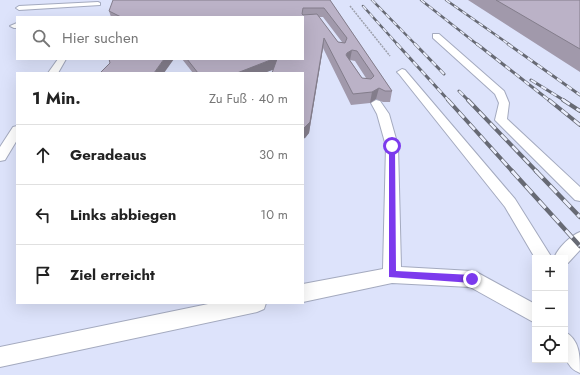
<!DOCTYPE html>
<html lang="de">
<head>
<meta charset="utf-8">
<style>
	:root { --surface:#fff; --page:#f6f6f6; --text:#222; --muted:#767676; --line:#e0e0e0 }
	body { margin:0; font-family:Jost,sans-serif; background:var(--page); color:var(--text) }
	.controls { position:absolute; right:12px; bottom:12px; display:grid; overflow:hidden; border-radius:0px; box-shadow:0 4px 16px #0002 }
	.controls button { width:36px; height:36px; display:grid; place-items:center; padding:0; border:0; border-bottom:1px solid var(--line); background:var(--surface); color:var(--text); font:20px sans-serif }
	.stop { position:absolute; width:12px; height:12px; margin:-9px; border:3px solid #7c3aed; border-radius:50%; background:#fff }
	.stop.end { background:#7c3aed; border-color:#fff; box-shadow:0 1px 4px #0008 }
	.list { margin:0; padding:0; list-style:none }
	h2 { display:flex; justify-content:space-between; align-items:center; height:52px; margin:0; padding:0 16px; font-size:17px }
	h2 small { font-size:13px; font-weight:400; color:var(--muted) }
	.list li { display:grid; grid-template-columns:26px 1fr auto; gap:12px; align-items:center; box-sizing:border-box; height:60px; padding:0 16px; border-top:1px solid var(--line) }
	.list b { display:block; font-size:15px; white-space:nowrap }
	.list em { font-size:13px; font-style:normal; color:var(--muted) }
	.icon { flex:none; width:22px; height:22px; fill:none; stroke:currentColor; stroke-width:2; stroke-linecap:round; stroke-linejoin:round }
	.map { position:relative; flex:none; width:580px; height:375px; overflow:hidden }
	.search { position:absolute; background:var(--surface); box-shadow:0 4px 16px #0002; left:16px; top:16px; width:288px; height:44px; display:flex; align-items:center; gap:10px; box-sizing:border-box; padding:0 14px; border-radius:0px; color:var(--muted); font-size:15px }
	.panel { position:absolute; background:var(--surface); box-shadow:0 4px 16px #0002; left:16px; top:72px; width:288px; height:232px; border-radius:0px }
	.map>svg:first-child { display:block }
</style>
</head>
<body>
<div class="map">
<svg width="580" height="375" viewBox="0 0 580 375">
	<rect width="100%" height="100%" fill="#ebeffd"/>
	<path fill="#dde3fb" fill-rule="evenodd" d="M 0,0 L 580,0 L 580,375 L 0,375 ZM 17,17 L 303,17 L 303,59 L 17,59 ZM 17,73 L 303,73 L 303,303 L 17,303 ZM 535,258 L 565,258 L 565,360 L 535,360 Z"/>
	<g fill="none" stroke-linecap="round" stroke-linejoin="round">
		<defs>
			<path id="service" d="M 98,2 L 100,3 L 100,5 L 19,10 L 16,8 L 19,6 Z
				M 17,23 L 17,28 L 14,28 L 10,26 Z
				M 433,34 L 439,34 L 504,91 L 509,103 L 507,119 L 580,187 L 580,201 L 575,200 L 495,120 L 499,103 L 495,94 L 433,38 Z
				M 58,59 L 66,59 L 58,73 L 48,73 Z
				M 402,69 L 405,70 L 515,199 L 552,258 L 535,258 L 505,207 L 399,74 L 397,72 Z
				M 376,100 L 380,101 L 389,114 L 398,146 L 401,267 L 472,271 L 478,273 L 535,304 L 535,323 L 470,287 L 392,283 L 303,302 L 303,284 L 383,269 L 386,146 L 377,114 L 371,103 Z
				M 17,126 L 17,140 L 5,160 L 0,161 L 0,147 L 13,127 Z
				M 580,232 L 580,250 L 568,263 L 565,264 L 565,258 L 554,258 C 558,248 570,236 580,232 Z
				M 213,303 L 266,303 L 264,309 L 257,312 L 0,367 L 0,347 Z
				M 565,332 C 580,340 580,356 580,373 C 562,366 565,349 565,332 Z"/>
		</defs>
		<use href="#service" stroke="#a4aabf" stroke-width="2"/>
		<path stroke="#9da0ac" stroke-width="1.5" stroke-dasharray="2 1" stroke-linecap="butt" d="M 350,6 L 390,56"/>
		<use href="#service" fill="#fff" fill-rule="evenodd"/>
		<defs>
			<path id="rail-far3" d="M 372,0 L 416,45
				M 421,0 L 478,45
				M 446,0 L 510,45
				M 363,6 L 398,45"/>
			<path id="rail-far2" d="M 397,44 L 449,101
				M 415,44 L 444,74
				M 477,44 L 550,101
				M 508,44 L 580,95
				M 531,80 L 565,101
				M 459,91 L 469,101"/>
			<path id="rail-far1" d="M 448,100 L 513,172
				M 468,100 L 537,172
				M 549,100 L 580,125
				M 563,100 L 580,111"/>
			<path id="rail" d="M 512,171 L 580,246
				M 536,171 L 580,217"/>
		</defs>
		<use href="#rail-far3" stroke="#676a74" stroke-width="2.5"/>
		<use href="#rail-far2" stroke="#676a74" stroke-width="3"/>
		<use href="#rail-far1" stroke="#676a74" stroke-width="4"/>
		<use href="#rail" stroke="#676a74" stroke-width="4.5"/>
		<use href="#rail-far3" stroke="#ebeffd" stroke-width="1.5" stroke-dasharray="5" stroke-linecap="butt"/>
		<use href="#rail-far2" stroke="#ebeffd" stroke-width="2" stroke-dasharray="6" stroke-linecap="butt"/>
		<use href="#rail-far1" stroke="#ebeffd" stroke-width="2.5" stroke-dasharray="8" stroke-linecap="butt"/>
		<use href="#rail" stroke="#ebeffd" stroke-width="3" stroke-dasharray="10" stroke-linecap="butt"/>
	</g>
	<path fill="#a199ab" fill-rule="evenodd" d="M 330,0 L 392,91 L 390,102 L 383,102 L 376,99 L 370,103 L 351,105 L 323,48 L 309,133 L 305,138 L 274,69 L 264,73 L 193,73 L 182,59 L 303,59 L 303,17 L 111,17 L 109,11 ZM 319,17 L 323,17 L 342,42 L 338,42 ZM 350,60 L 355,61 L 366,78 L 362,78 Z
		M 468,0 L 580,0 L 580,72 Z"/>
	<path fill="#837d8b" d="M 324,38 L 323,48 L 309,133 L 305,138 L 303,139 L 303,129 Z
		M 352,50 L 350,60 L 345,63 L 347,53 Z
		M 164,59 L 174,59 L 164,73 L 154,73 Z
		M 273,59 L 278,59 L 278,68 L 264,73 L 237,73 Z
		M 379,88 L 376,99 L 370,103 L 372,92 Z"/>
	<path fill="#bbb2c7" stroke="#837d8b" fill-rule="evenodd" d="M 113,0 L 330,0 L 392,91 L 385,91 L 379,88 L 372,92 L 353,94 L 324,38 L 310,122 L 303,129 L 303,73 L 272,73 L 277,59 L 303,59 L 303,17 L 121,17 L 109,11 ZM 303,8 L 324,8 L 347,38 L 345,43 L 338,42 L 317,14 L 303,15 L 302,14 ZM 352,50 L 357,51 L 374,76 L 371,79 L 362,78 L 346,55 L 347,53 Z
		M 496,0 L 580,0 L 580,49 Z
		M 109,59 L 164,59 L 154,73 L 100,73 L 110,63 Z
		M 187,59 L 273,59 L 237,73 L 198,73 Z"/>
	<path fill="#7c3aed" d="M 392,144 L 395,146 L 396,271 L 472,275 L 475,276 L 475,282 L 472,283 L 389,277 L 389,146 Z"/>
</svg>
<div class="controls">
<button>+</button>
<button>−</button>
<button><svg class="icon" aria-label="locate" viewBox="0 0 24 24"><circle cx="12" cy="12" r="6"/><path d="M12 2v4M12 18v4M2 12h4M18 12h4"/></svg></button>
</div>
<div class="stop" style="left:392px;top:146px"></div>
<div class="stop end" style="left:472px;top:279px"></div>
<div class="search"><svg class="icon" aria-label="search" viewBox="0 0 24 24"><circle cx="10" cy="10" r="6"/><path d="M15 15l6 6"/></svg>Hier suchen</div>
<section class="panel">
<h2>1 Min.<small>Zu Fuß · 40 m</small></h2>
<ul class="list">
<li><svg class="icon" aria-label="ahead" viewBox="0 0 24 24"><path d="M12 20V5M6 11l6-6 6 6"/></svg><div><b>Geradeaus</b></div><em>30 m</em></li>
<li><svg class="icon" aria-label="left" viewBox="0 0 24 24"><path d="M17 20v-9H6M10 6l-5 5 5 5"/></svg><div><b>Links abbiegen</b></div><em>10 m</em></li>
<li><svg class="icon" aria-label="arrive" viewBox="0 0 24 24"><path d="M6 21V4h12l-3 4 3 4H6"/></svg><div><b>Ziel erreicht</b></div></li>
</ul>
</section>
</div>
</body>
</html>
